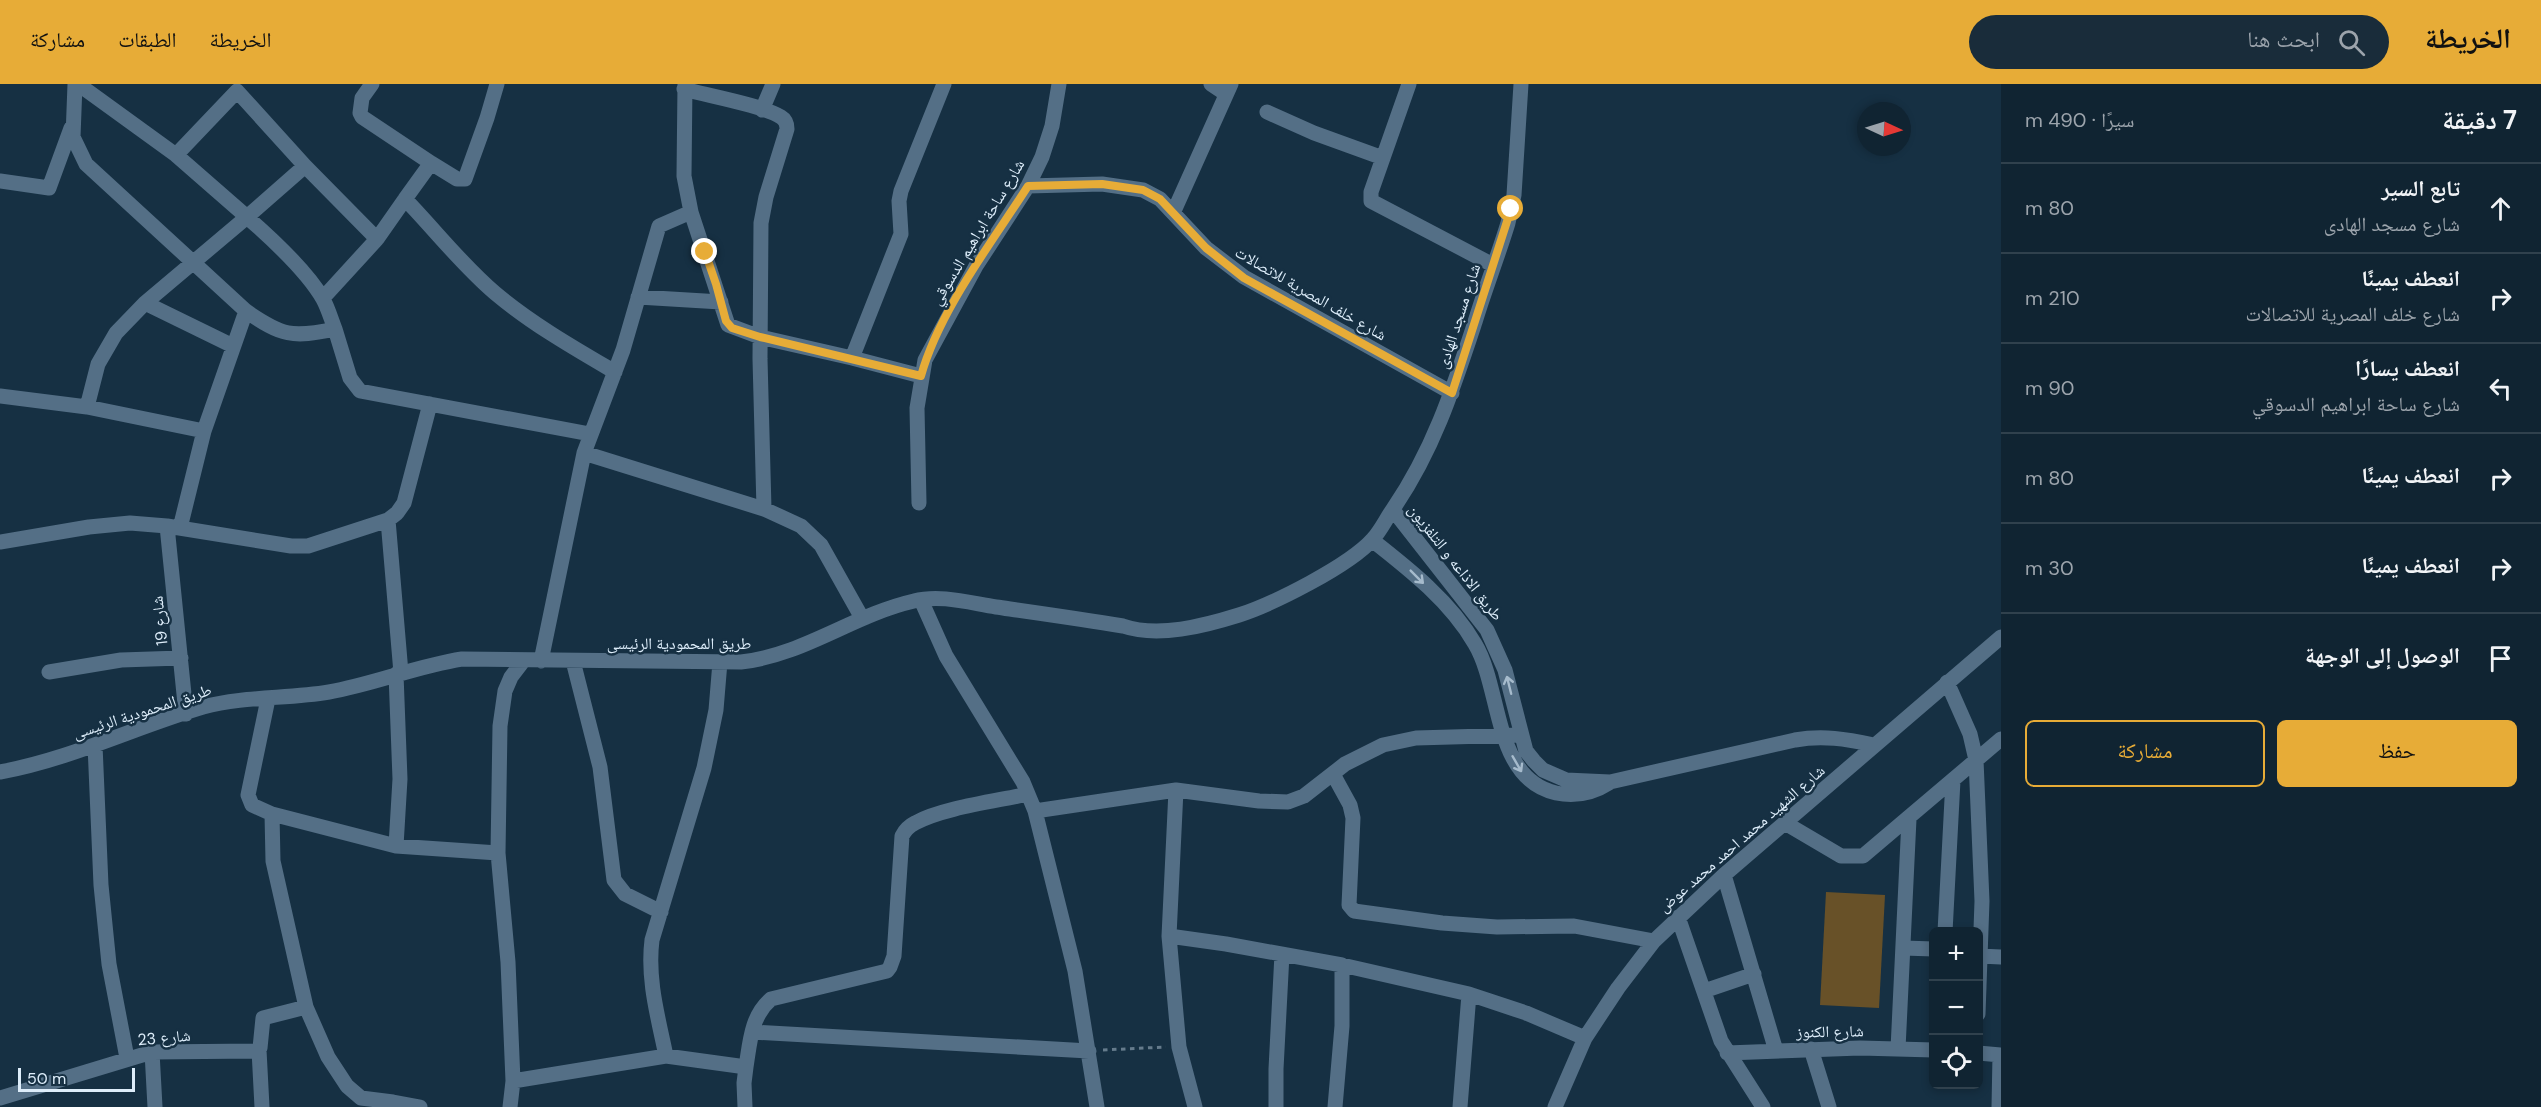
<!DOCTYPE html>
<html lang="ar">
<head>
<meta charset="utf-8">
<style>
	:root { --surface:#102432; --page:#192c3a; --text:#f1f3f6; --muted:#9ca4ac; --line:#30414d; --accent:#e7ac37 }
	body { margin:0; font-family:"DM Sans","Noto Naskh Arabic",sans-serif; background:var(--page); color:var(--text); direction:rtl }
	.controls { position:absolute; right:18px; bottom:18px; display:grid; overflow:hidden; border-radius:9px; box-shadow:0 3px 9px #0003 }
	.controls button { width:54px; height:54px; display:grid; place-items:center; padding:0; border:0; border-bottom:2px solid var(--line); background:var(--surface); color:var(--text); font:30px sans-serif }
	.compass { position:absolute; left:1857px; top:18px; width:54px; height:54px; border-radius:50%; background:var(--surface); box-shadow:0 3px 9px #0003; rotate:94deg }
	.scale { position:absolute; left:18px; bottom:15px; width:117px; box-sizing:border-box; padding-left:6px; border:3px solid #ddedfa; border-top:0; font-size:16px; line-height:21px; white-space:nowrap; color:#ddedfa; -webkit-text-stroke:4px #163043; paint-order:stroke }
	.stop { position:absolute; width:18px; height:18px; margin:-14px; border:4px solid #e7ac37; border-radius:50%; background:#fff }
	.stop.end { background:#e7ac37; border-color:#fff; box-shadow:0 2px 6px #0008 }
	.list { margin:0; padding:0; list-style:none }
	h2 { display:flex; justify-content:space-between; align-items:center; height:78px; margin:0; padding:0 24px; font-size:26px }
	h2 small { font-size:20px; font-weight:400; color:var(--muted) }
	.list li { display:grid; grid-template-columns:39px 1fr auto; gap:18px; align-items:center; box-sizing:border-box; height:90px; padding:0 24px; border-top:2px solid var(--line) }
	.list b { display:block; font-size:22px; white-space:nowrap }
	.list p { margin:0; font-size:20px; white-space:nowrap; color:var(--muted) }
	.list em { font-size:20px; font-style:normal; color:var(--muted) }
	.actions { display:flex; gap:12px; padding:18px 24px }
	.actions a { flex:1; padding:14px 0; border:2px solid var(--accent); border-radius:9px; text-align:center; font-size:21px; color:var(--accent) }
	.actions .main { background:var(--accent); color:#111 }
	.icon { flex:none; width:33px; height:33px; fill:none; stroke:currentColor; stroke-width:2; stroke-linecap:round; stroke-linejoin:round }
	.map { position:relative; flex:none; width:2001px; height:1023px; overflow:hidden; direction:ltr }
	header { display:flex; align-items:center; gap:36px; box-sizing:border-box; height:84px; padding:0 30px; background:var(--accent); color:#111 }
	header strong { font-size:28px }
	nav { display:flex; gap:33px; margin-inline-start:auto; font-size:21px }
	.search { width:420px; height:54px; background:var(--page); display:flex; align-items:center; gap:15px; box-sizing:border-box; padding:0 21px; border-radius:33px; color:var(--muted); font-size:22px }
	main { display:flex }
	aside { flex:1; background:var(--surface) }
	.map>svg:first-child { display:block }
</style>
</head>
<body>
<header>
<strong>الخريطة</strong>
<div class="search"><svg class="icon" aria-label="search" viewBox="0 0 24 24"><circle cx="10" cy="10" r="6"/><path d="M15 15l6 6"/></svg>ابحث هنا</div>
<nav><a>الخريطة</a><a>الطبقات</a><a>مشاركة</a></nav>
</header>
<main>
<aside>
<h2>7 دقيقة<small>سيرًا · 490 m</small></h2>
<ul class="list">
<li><svg class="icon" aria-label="ahead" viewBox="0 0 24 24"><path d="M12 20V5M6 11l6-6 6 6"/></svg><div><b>تابع السير</b><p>شارع مسجد الهادى</p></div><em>80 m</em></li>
<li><svg class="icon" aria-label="right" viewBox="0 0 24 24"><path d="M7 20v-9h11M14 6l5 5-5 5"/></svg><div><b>انعطف يمينًا</b><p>شارع خلف المصرية للاتصالات</p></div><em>210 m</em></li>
<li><svg class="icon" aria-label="left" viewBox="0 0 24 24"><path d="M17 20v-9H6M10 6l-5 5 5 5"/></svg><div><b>انعطف يسارًا</b><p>شارع ساحة ابراهيم الدسوقي</p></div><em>90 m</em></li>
<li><svg class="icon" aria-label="right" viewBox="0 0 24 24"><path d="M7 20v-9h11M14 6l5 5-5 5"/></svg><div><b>انعطف يمينًا</b></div><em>80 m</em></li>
<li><svg class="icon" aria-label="right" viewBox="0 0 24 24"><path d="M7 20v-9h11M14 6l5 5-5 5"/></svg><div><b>انعطف يمينًا</b></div><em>30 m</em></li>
<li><svg class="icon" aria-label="arrive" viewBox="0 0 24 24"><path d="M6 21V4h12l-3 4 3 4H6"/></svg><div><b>الوصول إلى الوجهة</b></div></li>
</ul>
<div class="actions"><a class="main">حفظ</a><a>مشاركة</a></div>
</aside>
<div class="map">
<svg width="2001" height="1023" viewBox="0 0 2001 1023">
	<rect width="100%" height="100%" fill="#163043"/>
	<path fill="#685128" d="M 1826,808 L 1885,811 L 1879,924 L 1820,921 Z"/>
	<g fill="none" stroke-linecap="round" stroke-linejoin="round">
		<path stroke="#657b8c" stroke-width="3" stroke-dasharray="4.5 4.5" stroke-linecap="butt" d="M 1103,966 L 1166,963"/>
		<path stroke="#546f86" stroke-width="15" d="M 75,0 L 73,53 L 86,80 L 246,227 C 282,252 292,254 335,245 L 350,294 L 360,307 L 590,350
			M 78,0 L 176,71 L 247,133 L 305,82 L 237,7 L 176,71
			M 372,0 L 362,14 L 360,29 L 362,33 L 431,79 L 405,115
			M 685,0 L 684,92 L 691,128
			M 1211,0 L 1226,10
			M 1409,0 L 1371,108 L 1371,117 L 1493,181
			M 684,5 C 709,12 761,21 781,33 C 786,36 787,40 787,45 L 766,113 L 761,139 L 760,275 L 764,425
			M 762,26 L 773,0
			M 1267,28 L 1314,49 L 1383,74
			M 431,79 L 457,95 L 465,95 L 487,34 L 497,0
			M 305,82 L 377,155 L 323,214
			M 0,97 L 49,104 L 71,44
			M 1028,102 L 1102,100 L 1143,106 L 1160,115 L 1206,164 L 1244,193 L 1452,309
			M 1174,127 L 1231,0
			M 377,155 L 405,115 C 435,146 462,181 495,209 C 532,240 574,264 615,288
			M 638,213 L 721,218
			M 145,219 L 233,262
			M 921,292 L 852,274 L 901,150 L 899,117 L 901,107 L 944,0
			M 0,312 L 87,323 L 204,347
			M 87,323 L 98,280 L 116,249 L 145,219 L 247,133 C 271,154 307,187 323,215 C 328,224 331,235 335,245
			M 584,369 L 764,425 L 801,442 L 821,461 L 862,534
			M 919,419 L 917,324 L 925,276 L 976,182 L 1028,102 L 1042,73 L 1052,42 L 1059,0
			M 1393,426 L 1487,546 L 1505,586 L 1526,667 L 1534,677 L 1543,686 L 1566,696 L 1610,698 L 1795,656 C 1823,651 1846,655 1874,661
			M 388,436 L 401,589
			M 167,442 L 186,630
			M 180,444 L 204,347 L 246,227
			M 1372,456 C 1409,485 1451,518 1475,560 C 1502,605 1493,695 1556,709 C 1576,713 1592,710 1609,699
			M 0,458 L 89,443 L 130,439 L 167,442 L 291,462 L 308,462 L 388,436 L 397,429 L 404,419 L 430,320
			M 921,516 L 946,572 L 1023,698 L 1035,727 L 1176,706 L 1259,717 L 1288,718 L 1304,712 L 1345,680 L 1383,661 L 1416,654 L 1521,651
			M 524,576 L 511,593 L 505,607 L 500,642 L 498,769 L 508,878 L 513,997 L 666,972 C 658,933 647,895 652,856 L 704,684 L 716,626 L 720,578
			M 541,577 L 584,369 L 623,266 L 659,142 L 691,128 L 728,241 L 760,253 L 852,274
			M 573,577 L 600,683 L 614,796 L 625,810 L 661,828
			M 49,588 L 121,576 L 181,574
			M 1947,598 L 1970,650 L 1976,676 L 1982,817 L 1978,930
			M 268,615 L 248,711 L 252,721 L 272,730 L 273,777 L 306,923 L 328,973 L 347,1002 L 361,1014 L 393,1018 L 392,1023
			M 95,661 L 101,801 L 109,880 L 127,974
			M 0,688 C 71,675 135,643 203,623 C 244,612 288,615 329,608 C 374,600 417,582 462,575 L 741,578 C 804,571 853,531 914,517 C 940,510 970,519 996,523 C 1038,529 1081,535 1123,542 C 1158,554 1204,542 1239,531 C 1273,520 1349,482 1373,455 C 1381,446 1386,435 1393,425 C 1433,367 1453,305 1475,238 C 1485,205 1498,172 1508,139 L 1514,111 L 1521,0
			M 1333,690 L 1350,721 L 1353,734 L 1349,821 L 1354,827 L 1442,839 L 1497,843 L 1574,842 L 1654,857
			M 1035,727 L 1075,887 L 1097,1023
			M 272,730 L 396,762 L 498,769
			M 1785,739 L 1841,772 L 1863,772 L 2001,655
			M 396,762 L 400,695 L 396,590
			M 1724,791 L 1776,967
			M 1678,833 L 1721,957 L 1763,1023
			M 1945,848 L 1953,696
			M 1169,852 L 1176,706
			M 1903,864 L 1934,865
			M 1980,872 L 2001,873
			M 1704,907 L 1754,890
			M 752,948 L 1089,967
			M 1811,965 L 1829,1023
			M 1898,965 L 1909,735
			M 259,966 L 262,1023
			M 152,968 L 155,1023
			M 1727,969 L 1860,964 L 1934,966
			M 1978,969 L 2001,971
			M 666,972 L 746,983 C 750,958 751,932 771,915 L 887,887 L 890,883 L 894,872 L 902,752 C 905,746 909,742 915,739 C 942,724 997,717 1028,710
			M 0,1014 L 152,968 L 257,967 L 260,964 L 263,934 L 306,923
			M 393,1018 L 420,1023
			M 510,1023 L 513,997
			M 745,1023 L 744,999 L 746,983
			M 1195,1023 L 1179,963 L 1169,852 L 1226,860 L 1342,881 L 1469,910 L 1526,929 L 1585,954
			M 1276,1023 L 1276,985 L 1282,870
			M 1335,1023 L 1342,942 L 1342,881
			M 1460,1023 L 1469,910
			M 1555,1023 L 1585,954 L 1618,904 L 1654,857 L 1724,791 L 2001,553
			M 1999,1023 L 2000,971"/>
	</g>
	<defs><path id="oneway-shaft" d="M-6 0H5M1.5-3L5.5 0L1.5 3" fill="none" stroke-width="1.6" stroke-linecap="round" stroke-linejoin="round" transform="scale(1.5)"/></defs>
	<g stroke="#a6bbcc">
		<use href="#oneway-shaft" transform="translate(1417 493) rotate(45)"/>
		<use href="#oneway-shaft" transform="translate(1509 601) rotate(-104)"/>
		<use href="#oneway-shaft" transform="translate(1517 680) rotate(60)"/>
	</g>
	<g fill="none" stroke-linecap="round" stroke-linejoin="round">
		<path stroke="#e7ac37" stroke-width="8" d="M 705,168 L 716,200 L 726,237 L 732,244 L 760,253 L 921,292 C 939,227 992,158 1028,102 L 1102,100 L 1143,106 L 1160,115 L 1206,164 L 1244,194 L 1452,309 L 1511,125"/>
	</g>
	<g text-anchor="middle" stroke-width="5" stroke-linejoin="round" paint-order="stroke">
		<g font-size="16" fill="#ddedfa" stroke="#163043">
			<text transform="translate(977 148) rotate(-59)" y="6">شارع ساحة ابراهيم الدسوقي</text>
			<text transform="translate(1311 209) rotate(30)" y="6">شارع خلف المصرية للاتصالات</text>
			<text transform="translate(1458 232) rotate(-72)" y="6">شارع مسجد الهادى</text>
			<text transform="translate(1456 478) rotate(52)" y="6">طريق الاذاعه و التلفزيون</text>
			<text transform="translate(159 537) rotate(-96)" y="6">شارع 19</text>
			<text x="679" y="565">طريق المحمودية الرئيسى</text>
			<text transform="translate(142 627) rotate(-18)" y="6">طريق المحمودية الرئيسى</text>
			<text transform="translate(1741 754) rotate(-41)" y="6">شارع الشهيد محمد احمد محمد عوض</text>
			<text transform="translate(1830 947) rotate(-1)" y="6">شارع الكنوز</text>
			<text transform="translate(164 953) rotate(-5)" y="6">شارع 23</text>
		</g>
	</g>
</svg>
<div class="controls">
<button>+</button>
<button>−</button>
<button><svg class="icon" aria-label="locate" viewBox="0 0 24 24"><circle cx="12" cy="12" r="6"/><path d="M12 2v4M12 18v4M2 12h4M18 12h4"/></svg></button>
</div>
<svg class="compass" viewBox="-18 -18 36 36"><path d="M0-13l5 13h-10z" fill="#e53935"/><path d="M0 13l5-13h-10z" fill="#9ca4ac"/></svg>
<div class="scale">50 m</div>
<div class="stop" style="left:1511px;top:125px"></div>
<div class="stop end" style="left:705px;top:168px"></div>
</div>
</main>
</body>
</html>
